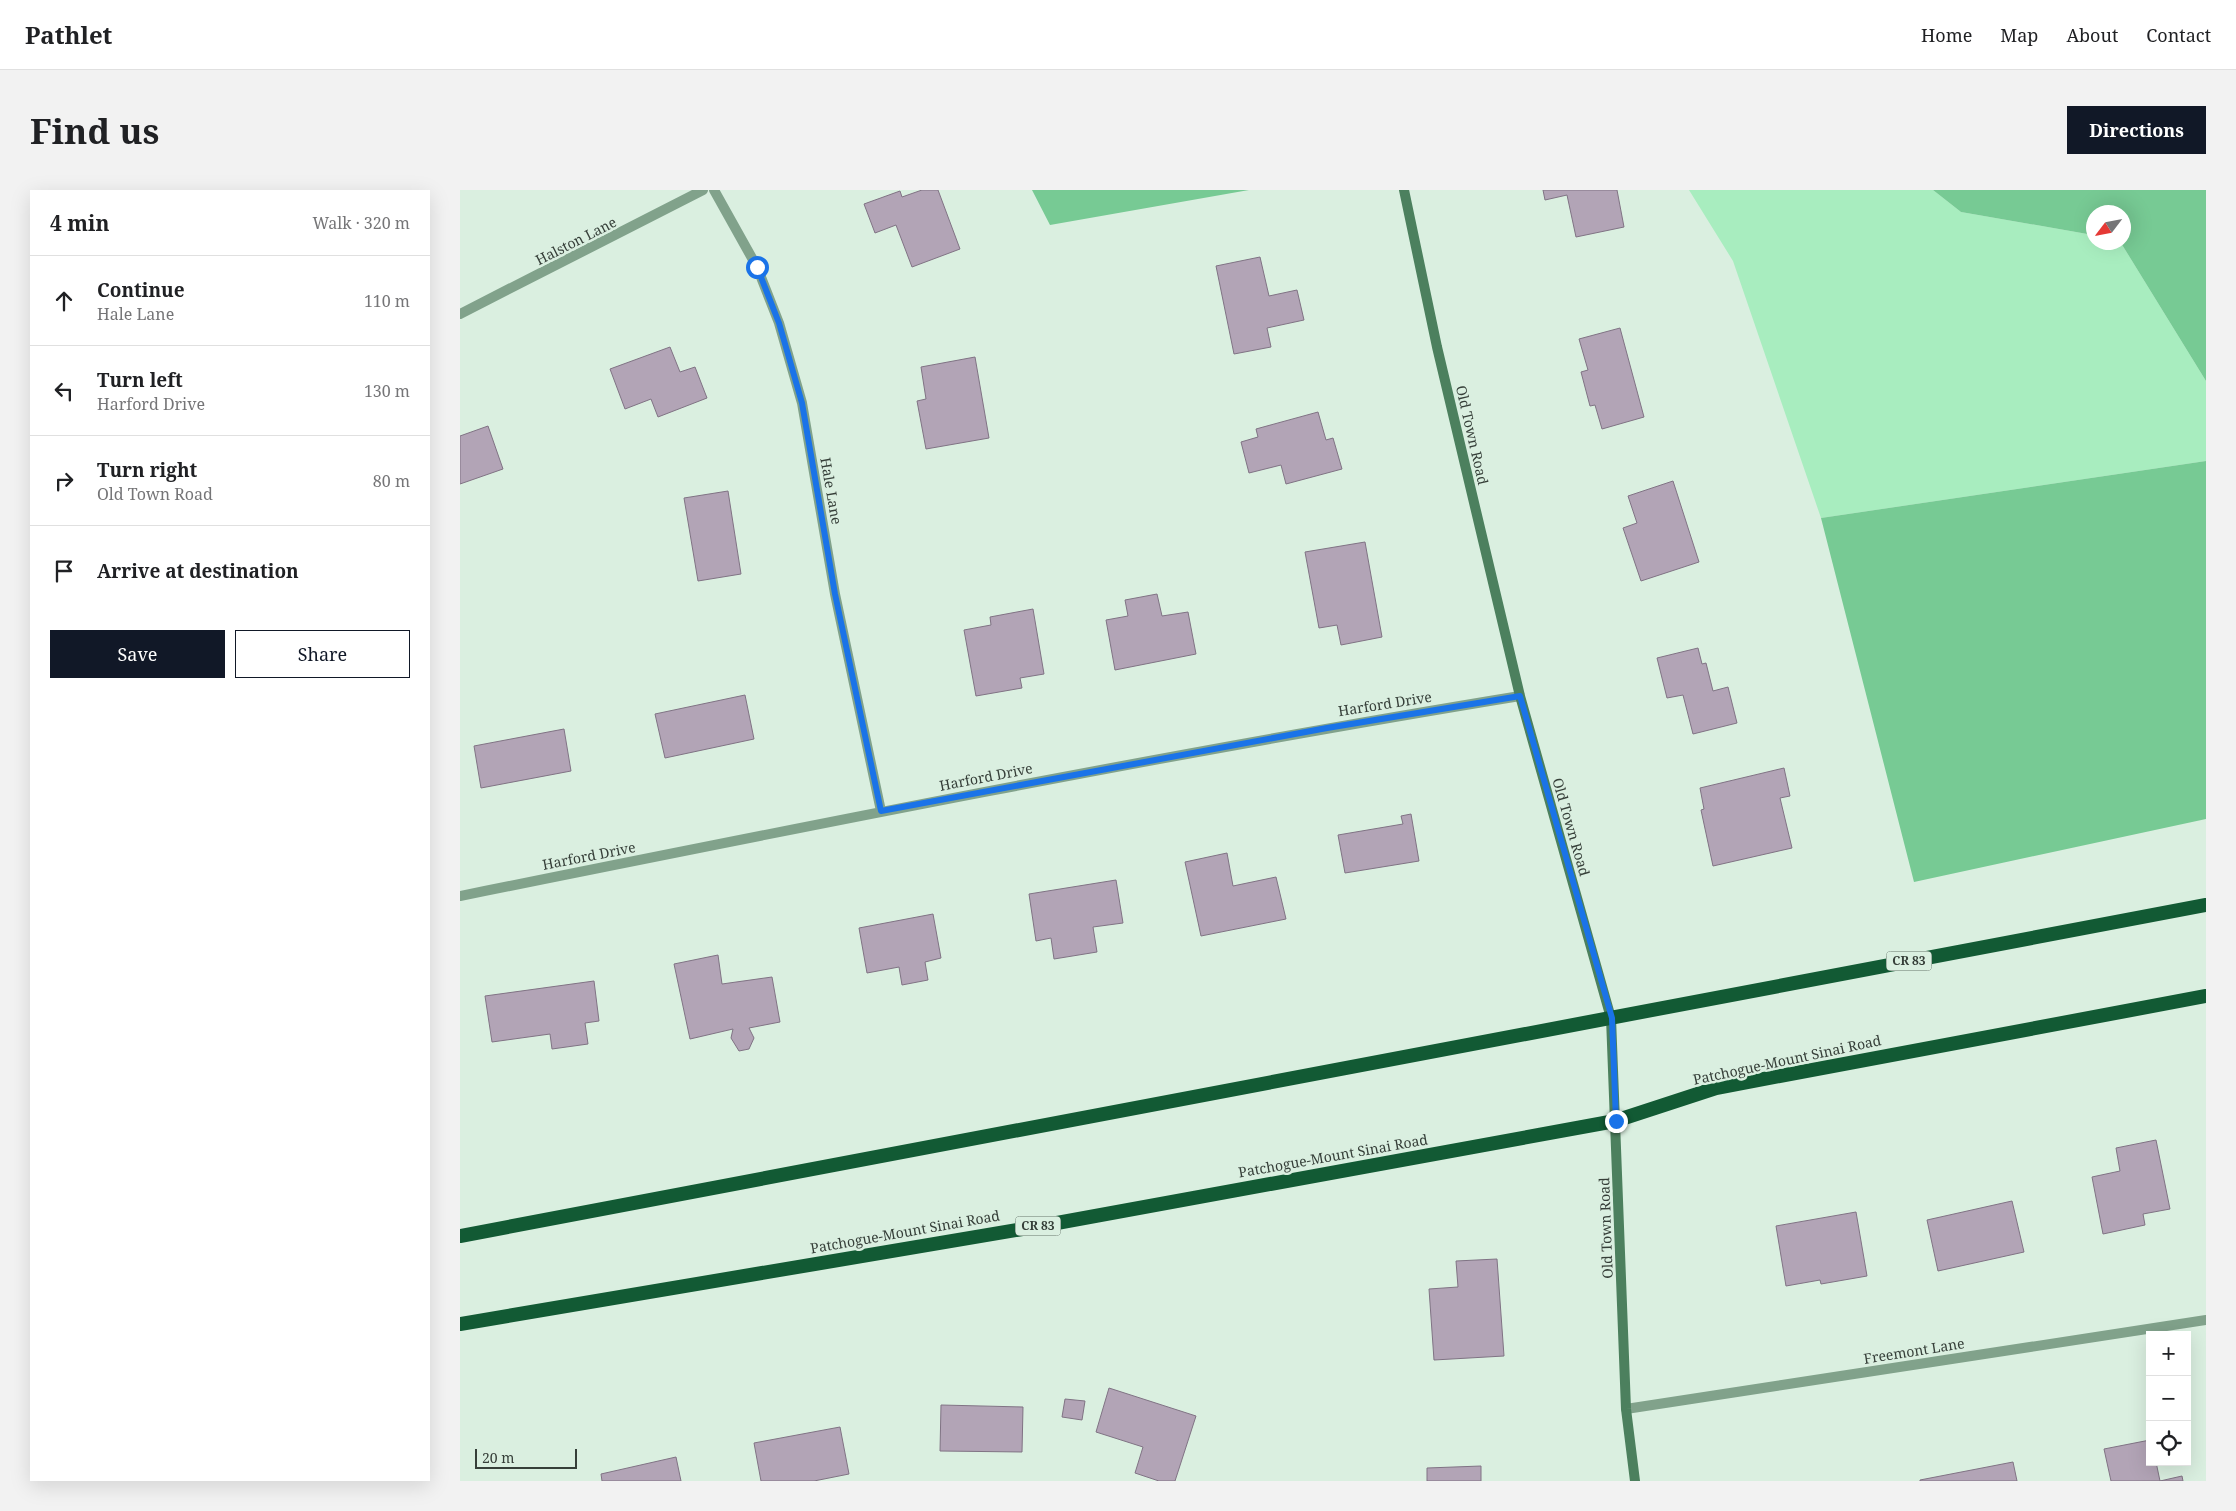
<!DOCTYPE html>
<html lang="en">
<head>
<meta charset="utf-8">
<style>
	:root { --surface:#fff; --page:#f2f2f2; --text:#202124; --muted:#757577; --line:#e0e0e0; --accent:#111827 }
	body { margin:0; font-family:"Noto Serif",serif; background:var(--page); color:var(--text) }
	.controls { position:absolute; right:15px; bottom:15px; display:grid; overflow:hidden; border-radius:0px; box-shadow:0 5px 20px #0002 }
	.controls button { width:45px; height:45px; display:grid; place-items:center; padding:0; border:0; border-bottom:1px solid var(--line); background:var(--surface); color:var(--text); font:25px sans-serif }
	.compass { position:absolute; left:1626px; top:15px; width:45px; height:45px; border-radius:50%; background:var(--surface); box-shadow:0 5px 20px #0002; rotate:238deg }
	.scale { position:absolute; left:15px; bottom:12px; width:102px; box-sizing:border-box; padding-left:5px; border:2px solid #363f39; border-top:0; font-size:14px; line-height:18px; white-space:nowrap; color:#363f39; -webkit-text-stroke:4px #daefe0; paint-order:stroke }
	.stop { position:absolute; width:15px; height:15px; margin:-11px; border:4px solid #1a73e8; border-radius:50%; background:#fff }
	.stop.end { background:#1a73e8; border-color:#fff; box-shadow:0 1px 5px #0008 }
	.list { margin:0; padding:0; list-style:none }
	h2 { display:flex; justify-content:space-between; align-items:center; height:65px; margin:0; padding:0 20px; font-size:21px }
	h2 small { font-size:16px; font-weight:400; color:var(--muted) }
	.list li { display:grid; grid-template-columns:32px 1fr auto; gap:15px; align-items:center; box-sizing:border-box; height:90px; padding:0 20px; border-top:1px solid var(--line) }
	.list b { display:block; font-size:19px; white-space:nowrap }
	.list p { margin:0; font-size:16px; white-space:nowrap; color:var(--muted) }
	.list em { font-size:16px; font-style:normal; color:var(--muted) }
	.actions { display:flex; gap:10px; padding:15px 20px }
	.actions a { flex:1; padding:11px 0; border:1px solid var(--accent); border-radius:0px; text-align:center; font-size:18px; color:var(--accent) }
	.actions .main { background:var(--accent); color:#fff }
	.icon { flex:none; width:28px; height:28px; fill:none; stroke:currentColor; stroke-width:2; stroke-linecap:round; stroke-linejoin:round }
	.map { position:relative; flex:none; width:1746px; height:1291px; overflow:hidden; border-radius:0px }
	header { display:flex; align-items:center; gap:30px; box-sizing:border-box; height:70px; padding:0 25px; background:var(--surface); border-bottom:1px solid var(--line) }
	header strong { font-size:24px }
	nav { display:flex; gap:28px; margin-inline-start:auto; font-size:18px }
	.intro { display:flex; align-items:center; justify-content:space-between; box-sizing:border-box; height:120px; padding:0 30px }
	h1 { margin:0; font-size:35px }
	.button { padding:12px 22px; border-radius:0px; background:var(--accent); color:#fff; font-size:18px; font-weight:700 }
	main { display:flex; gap:30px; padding:0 30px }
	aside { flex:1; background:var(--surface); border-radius:0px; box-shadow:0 5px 20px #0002 }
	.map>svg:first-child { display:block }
</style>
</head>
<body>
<header>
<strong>Pathlet</strong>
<nav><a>Home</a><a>Map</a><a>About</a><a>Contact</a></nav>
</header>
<div class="intro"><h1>Find us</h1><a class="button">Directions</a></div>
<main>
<aside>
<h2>4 min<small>Walk · 320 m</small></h2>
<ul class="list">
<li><svg class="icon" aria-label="ahead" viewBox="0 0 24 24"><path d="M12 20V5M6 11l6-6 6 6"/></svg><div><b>Continue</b><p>Hale Lane</p></div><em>110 m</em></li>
<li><svg class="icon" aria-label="left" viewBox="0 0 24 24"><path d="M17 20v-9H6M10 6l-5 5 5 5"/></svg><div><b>Turn left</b><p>Harford Drive</p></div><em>130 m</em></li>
<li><svg class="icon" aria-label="right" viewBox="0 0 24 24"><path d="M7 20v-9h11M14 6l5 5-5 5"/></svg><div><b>Turn right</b><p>Old Town Road</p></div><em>80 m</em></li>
<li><svg class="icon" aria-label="arrive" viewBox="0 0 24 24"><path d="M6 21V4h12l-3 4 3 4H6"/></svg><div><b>Arrive at destination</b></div></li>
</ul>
<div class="actions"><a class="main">Save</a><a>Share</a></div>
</aside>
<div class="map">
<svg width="1746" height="1291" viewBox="0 0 1746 1291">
	<rect width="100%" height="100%" fill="#daefe0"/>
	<path fill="#a8edbf" d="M 1229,0 L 1473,0 L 1501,22 L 1633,45 L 1634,52 L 1661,53 L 1746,191 L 1746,271 L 1361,328 L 1273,71 Z"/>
	<path fill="#77ca94" d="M 572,0 L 789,0 L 590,35 Z
		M 1473,0 L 1746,0 L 1746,191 L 1661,53 L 1664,52 L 1664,22 L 1634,22 L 1633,45 L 1501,22 Z
		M 1746,271 L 1746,629 L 1454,692 L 1361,328 Z"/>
	<path fill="#b2a4b6" stroke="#807384" d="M 462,0 L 478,0 L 500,59 L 452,77 L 436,35 L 415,43 L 404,14 L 440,1 L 442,7 Z
		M 1083,0 L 1157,0 L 1164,37 L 1116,47 L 1107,5 L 1085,10 Z
		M 800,67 L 809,106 L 837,100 L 844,130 L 807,138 L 811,157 L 774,164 L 756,76 Z
		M 1160,138 L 1184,227 L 1142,239 L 1135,215 L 1130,216 L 1121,182 L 1128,180 L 1119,149 Z
		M 210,157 L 220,182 L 235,177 L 247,208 L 198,227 L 191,209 L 165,219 L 150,179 Z
		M 515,167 L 529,248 L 466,259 L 457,211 L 466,209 L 461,177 Z
		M 858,222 L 866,250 L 873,248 L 882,279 L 826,294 L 821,275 L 789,283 L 781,252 L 798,247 L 796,239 Z
		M 28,236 L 43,279 L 0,294 L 0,246 Z
		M 1213,291 L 1239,372 L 1181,391 L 1163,338 L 1177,333 L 1168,306 Z
		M 268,301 L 281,384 L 238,391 L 224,308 Z
		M 905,352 L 922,447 L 881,455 L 877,435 L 859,438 L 845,362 Z
		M 697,404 L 702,426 L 728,422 L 736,464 L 655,480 L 646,430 L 668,426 L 665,410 Z
		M 573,419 L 584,484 L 560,488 L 562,498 L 516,506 L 504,440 L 531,435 L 530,427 Z
		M 1238,458 L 1242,474 L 1246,473 L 1253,501 L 1268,497 L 1277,533 L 1233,544 L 1223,505 L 1207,508 L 1197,468 Z
		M 285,505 L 294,549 L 205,568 L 195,524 Z
		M 104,539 L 111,581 L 21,598 L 14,556 Z
		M 1324,578 L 1330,606 L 1320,608 L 1332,658 L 1253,676 L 1241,620 L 1244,619 L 1240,598 Z
		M 951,624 L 959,671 L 885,683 L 878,645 L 943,634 L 941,626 Z
		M 767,663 L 773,696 L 816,687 L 826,729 L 741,746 L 725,672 Z
		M 656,690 L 663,733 L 633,737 L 637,762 L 594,769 L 591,748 L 576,751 L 569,704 Z
		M 473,724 L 481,768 L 465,772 L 468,790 L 442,795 L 439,777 L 407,783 L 399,738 Z
		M 258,765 L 262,794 L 312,787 L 320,832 L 289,838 L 294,848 L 289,859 L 279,861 L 271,848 L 273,839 L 230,849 L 214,774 Z
		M 134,791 L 139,831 L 125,833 L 128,854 L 92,859 L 90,844 L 32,852 L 25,806 Z
		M 1696,950 L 1710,1019 L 1683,1024 L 1685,1035 L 1643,1044 L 1632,987 L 1660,981 L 1656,958 Z
		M 1552,1011 L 1564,1062 L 1478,1081 L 1467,1030 Z
		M 1396,1022 L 1407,1086 L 1361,1094 L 1360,1090 L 1326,1096 L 1316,1036 Z
		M 1037,1069 L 1044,1166 L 974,1170 L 969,1099 L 998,1097 L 996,1071 Z
		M 649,1198 L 736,1226 L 715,1291 L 699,1291 L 675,1283 L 683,1257 L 636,1242 Z
		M 605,1209 L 625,1211 L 622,1230 L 602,1227 Z
		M 481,1215 L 563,1217 L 562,1262 L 480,1261 Z
		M 380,1237 L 389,1284 L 354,1291 L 301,1291 L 294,1253 Z
		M 1690,1250 L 1690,1272 L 1696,1272 L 1700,1291 L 1722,1286 L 1723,1291 L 1651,1291 L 1644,1259 Z
		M 216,1267 L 221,1291 L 142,1291 L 141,1284 Z
		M 1553,1272 L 1557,1291 L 1460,1291 L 1460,1290 Z
		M 1021,1276 L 1021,1291 L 967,1291 L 967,1278 Z"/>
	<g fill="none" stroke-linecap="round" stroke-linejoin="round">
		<path stroke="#81a28b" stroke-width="10" d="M 254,0 L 297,77 L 319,133 L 342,213 L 375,404 L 421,621
			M 0,124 L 243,0
			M 0,706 C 352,635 705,564 1060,506
			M 1166,1219 L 1746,1130"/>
		<path stroke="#4c805e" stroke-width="10" d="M 944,0 L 977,157 L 1060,506 L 1151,828 L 1166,1219 L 1175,1291"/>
		<path stroke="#125a34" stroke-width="14" d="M 0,1046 L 1746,715
			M 0,1134 L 586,1035 L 1155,931 L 1256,898 L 1746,806"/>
	</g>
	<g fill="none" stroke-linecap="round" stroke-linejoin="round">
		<path stroke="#1a73e8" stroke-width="6" d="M 297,77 L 319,133 L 342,213 L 375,404 L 421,621 L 867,538 L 1060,506 L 1152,828 L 1156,931"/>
	</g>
	<g text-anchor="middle" stroke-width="5" stroke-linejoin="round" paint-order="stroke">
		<g fill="#daefe0" stroke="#67746b" stroke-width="1">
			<rect x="1426.5" y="761.5" width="45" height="19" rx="4"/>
			<rect x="555.5" y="1026.5" width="45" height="19" rx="4"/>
		</g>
		<g font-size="12" font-weight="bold" fill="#363f39">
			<text x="1449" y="775">CR 83</text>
			<text x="578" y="1040">CR 83</text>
		</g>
		<g font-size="14" fill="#363f39" stroke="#daefe0">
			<text transform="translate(116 51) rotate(-27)" y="5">Halston Lane</text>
			<text transform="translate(1012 245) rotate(77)" y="5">Old Town Road</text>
			<text transform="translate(371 301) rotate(80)" y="5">Hale Lane</text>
			<text transform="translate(925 514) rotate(-9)" y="5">Harford Drive</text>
			<text transform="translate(526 587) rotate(-11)" y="5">Harford Drive</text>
			<text transform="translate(1111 637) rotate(74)" y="5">Old Town Road</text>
			<text transform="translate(129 666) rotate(-11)" y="5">Harford Drive</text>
			<text transform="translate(1327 870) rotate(-12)" y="5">Patchogue-Mount Sinai Road</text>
			<text transform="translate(873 966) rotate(-10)" y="5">Patchogue-Mount Sinai Road</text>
			<text transform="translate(1146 1038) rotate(-92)" y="5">Old Town Road</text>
			<text transform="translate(445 1042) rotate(-10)" y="5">Patchogue-Mount Sinai Road</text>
			<text transform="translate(1454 1161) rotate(-9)" y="5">Freemont Lane</text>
		</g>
	</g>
</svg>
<div class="controls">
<button>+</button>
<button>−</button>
<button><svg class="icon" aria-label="locate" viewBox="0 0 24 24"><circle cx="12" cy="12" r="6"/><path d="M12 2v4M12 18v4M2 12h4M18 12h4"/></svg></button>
</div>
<svg class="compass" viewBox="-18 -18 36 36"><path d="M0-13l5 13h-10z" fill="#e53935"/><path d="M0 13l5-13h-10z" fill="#757577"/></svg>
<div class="scale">20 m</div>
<div class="stop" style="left:297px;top:77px"></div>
<div class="stop end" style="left:1156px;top:931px"></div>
</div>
</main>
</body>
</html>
